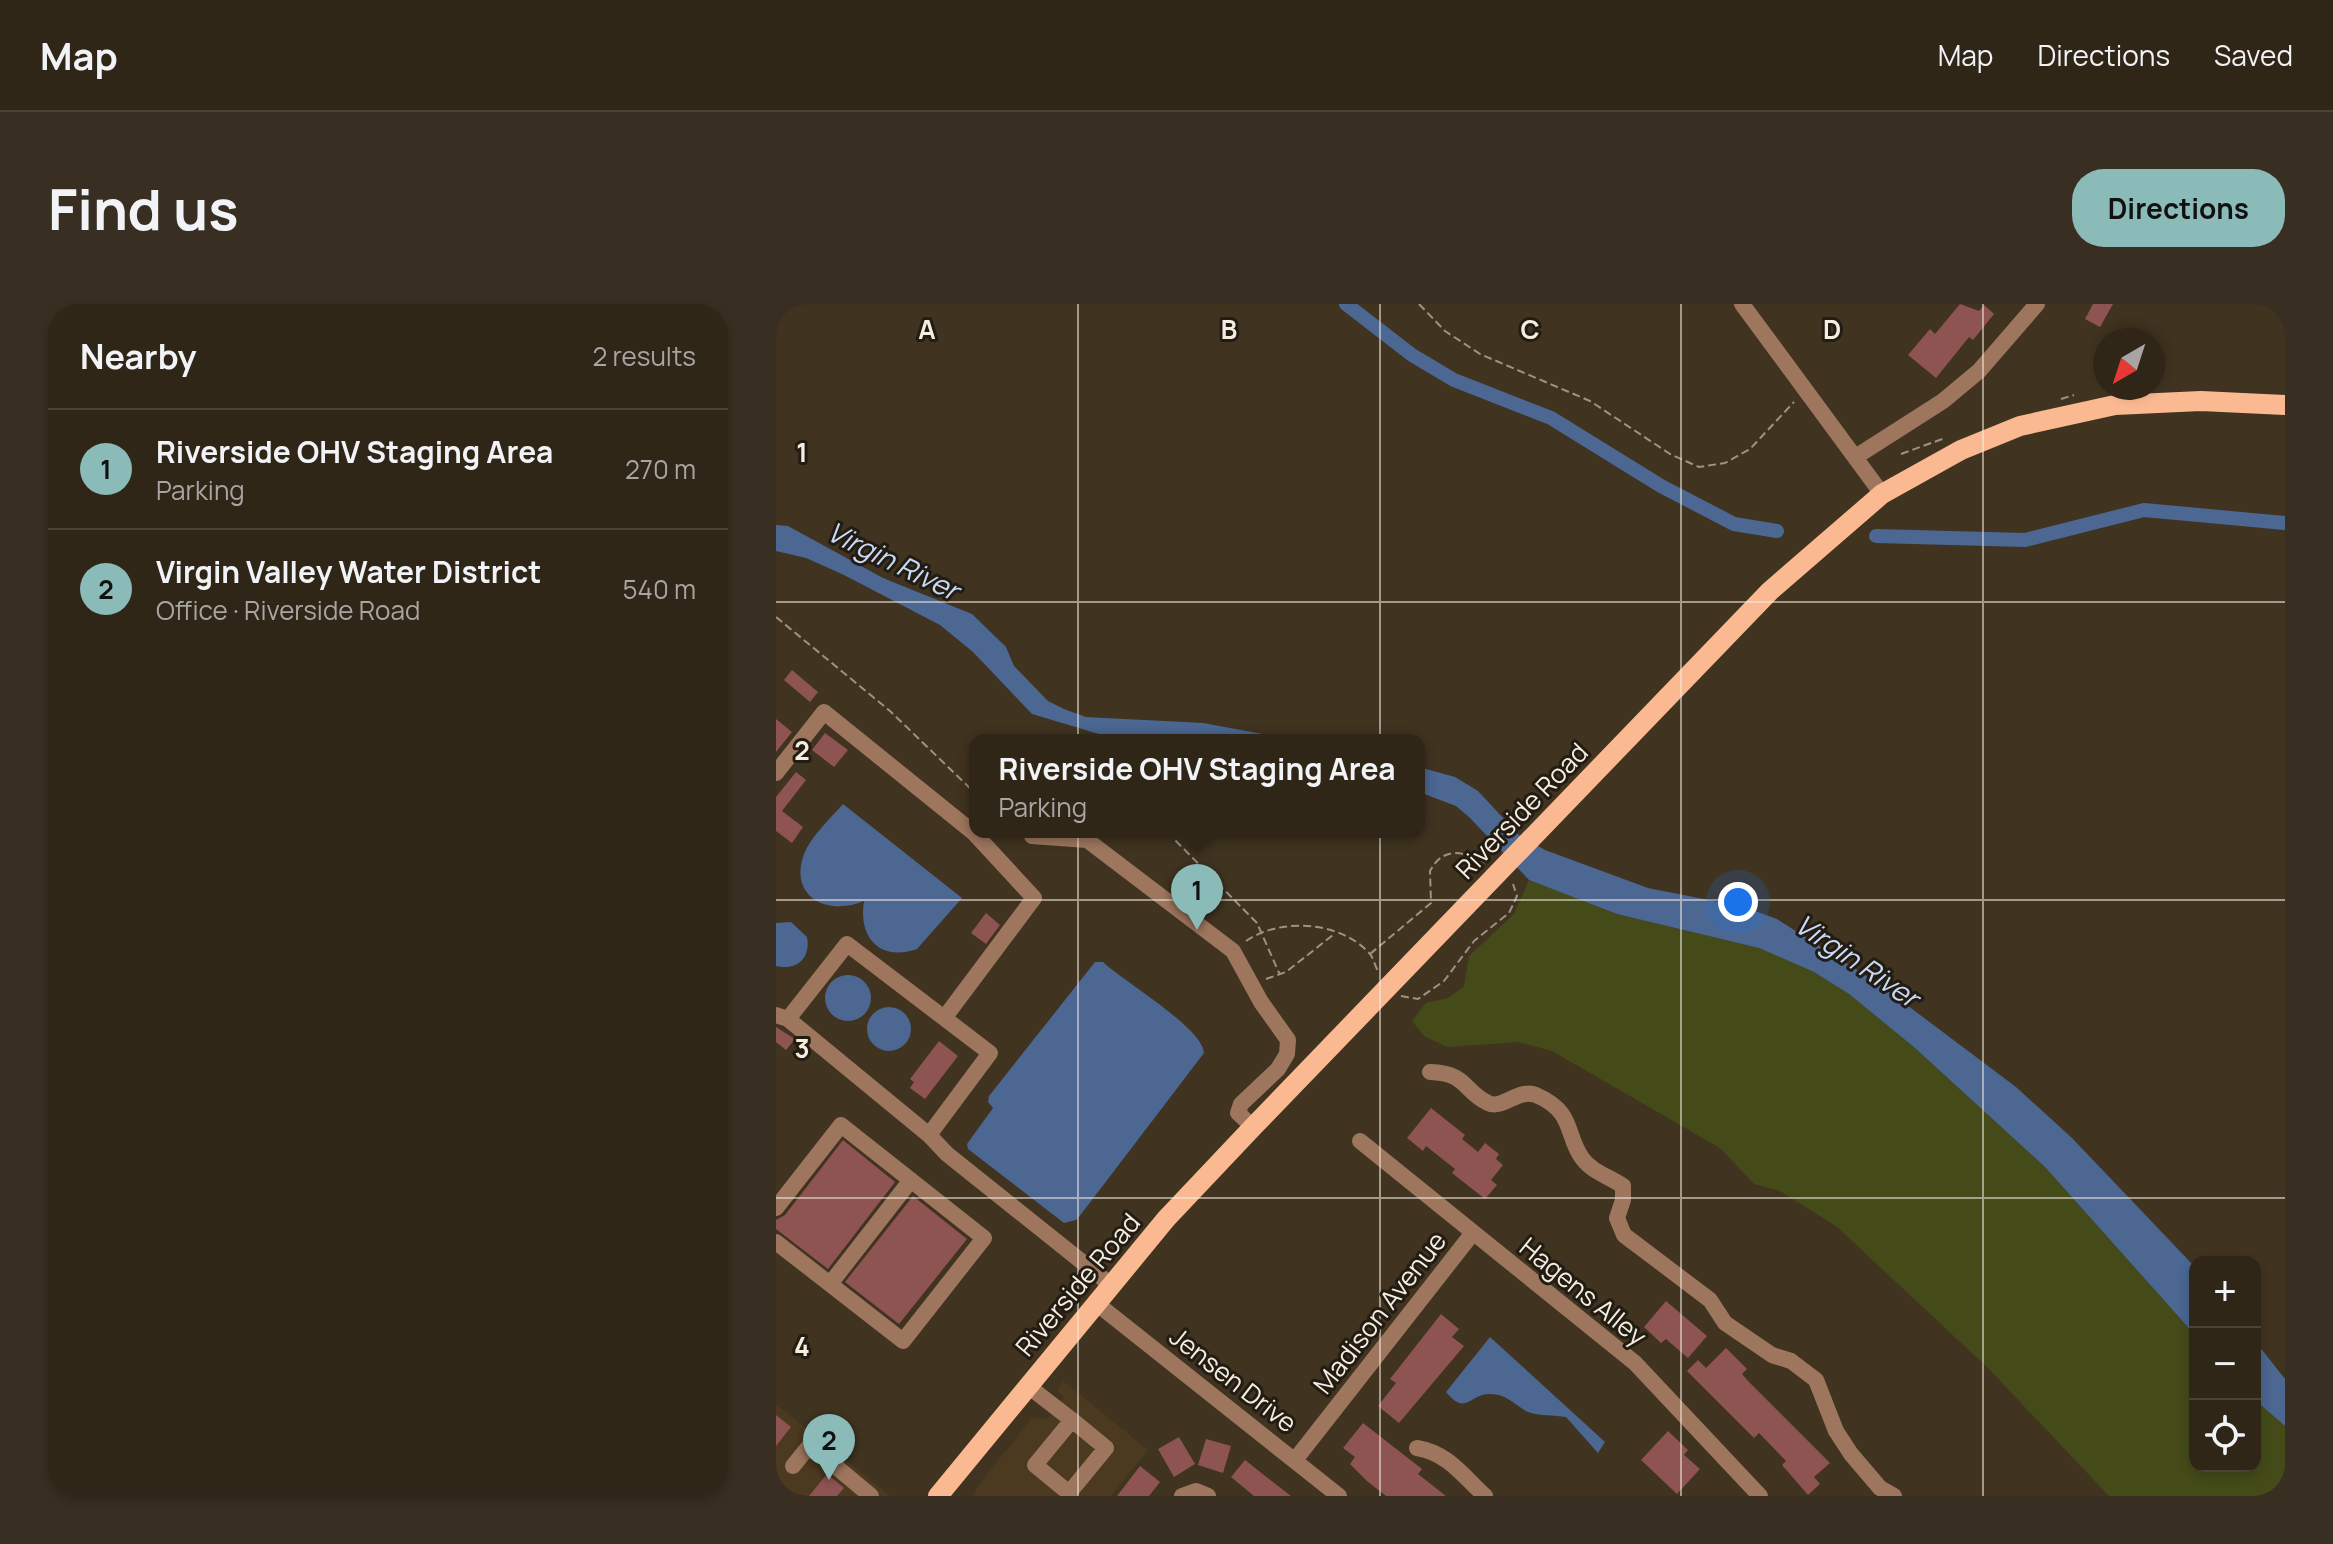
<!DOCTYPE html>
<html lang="en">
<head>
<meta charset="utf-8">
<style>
	:root { --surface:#302618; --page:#382e21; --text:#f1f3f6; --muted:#a8a5a2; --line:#4b4337; --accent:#8bbbb9 }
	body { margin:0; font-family:Manrope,sans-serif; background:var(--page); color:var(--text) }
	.controls { position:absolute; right:24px; bottom:24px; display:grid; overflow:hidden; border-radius:16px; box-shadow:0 4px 12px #0003 }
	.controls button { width:72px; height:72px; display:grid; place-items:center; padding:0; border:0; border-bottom:2px solid var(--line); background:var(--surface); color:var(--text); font:40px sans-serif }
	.compass { position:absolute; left:1317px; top:24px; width:72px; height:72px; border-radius:50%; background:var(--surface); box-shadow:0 4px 12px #0003; rotate:219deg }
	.you { position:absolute; left:962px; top:598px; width:28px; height:28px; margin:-20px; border:6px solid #fff; border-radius:50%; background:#1a73e8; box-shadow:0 0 0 12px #1a73e833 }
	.badge { display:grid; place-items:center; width:52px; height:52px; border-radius:50%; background:var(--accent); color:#111; font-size:26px; font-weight:700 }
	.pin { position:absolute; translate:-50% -66px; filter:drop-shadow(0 2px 4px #0008) }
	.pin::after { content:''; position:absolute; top:42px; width:28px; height:24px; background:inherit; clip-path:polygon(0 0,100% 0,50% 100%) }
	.popup { position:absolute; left:193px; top:430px; width:456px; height:104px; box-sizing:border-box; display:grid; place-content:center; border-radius:16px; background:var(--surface); filter:drop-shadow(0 2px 6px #0005); font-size:26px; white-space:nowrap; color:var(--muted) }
	.popup b { font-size:30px; color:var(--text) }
	.popup::after { content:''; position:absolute; left:50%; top:100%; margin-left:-16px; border:16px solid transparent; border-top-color:var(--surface) }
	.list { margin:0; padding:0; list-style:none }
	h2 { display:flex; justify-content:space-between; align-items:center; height:104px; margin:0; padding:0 32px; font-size:34px }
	h2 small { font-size:26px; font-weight:400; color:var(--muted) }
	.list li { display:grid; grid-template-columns:52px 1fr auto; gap:24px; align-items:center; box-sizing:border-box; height:120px; padding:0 32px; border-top:2px solid var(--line) }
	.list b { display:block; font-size:30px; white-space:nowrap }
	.list p { margin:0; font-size:26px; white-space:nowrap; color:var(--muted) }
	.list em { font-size:26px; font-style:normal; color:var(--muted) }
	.icon { flex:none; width:44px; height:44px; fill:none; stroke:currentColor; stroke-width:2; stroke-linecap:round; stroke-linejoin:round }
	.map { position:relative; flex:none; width:1509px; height:1192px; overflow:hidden; border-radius:32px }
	header { display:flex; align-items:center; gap:48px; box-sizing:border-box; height:112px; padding:0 40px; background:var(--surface); border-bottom:2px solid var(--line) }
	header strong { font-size:38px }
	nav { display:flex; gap:44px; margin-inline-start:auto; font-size:28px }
	.intro { display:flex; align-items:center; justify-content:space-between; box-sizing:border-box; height:192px; padding:0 48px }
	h1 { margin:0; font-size:56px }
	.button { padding:20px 36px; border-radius:32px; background:var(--accent); color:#111; font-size:28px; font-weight:700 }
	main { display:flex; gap:48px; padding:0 48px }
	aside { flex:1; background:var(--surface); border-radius:32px; box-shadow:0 4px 12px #0003 }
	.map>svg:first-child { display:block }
</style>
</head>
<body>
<header>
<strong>Map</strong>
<nav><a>Map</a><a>Directions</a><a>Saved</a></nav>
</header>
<div class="intro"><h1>Find us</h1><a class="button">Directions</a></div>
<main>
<aside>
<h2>Nearby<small>2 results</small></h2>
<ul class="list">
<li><span class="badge">1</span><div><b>Riverside OHV Staging Area</b><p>Parking</p></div><em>270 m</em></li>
<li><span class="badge">2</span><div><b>Virgin Valley Water District</b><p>Office · Riverside Road</p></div><em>540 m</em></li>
</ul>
</aside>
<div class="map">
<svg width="1509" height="1192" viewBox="0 0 1509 1192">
	<rect width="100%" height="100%" fill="#403320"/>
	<path fill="#4c3a20" d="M 287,1077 L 372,1146 L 335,1192 L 198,1192 L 201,1183 L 256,1114 L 271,1115 L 288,1093 L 281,1087 Z
		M 0,1101 L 54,1143 L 114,1192 L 0,1192 Z"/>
	<path fill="#444b19" d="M 753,576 L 841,610 L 983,644 L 1038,668 L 1073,690 L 1139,744 L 1269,863 L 1419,1031 L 1419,1162 L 1479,1162 L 1479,1096 L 1509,1122 L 1509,1192 L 1333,1192 L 1212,1064 L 1060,922 L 1004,887 L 978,880 L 944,844 L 776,747 L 742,738 L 671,743 L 648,732 L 636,717 L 650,699 L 672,694 L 688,682 L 693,652 L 738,610 Z"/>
	<path fill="#4b6792" d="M 0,221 L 12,222 L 107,274 L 196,310 L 230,343 L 238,362 L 272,397 L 288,405 L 310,413 L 427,419 L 519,436 L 343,436 L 256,410 L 197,348 L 164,321 L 66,270 L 30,254 L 0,247 Z
		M 643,463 L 679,473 L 702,487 L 743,531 L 769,546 L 872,584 L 968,603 L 1001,615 L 1103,680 L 1240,783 L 1296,834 L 1419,963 L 1419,1031 L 1269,863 L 1139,744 L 1073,690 L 1038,668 L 983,644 L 841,610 L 753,576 L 693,513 L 680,502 L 643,488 Z
		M 67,500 L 186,594 L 141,645 C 103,658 82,633 88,597 C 53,612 12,594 28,550 C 35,532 54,515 67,500 Z
		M 15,618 L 31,633 C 35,654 21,667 0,662 L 0,619 Z
		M 319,658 L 327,658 C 347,677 427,724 428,749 L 306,909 L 300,916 L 288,919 L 192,845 L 191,840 L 217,804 L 212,798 L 213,792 Z
		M49 694a23 23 0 1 1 46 0a23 23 0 1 1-46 0Z
		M91 725a22 22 0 1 1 44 0a22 22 0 1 1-44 0Z
		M 714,1033 L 829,1138 L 822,1149 L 790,1113 C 779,1111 762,1112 752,1108 C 740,1102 730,1089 713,1090 C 692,1091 690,1112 670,1088 Z
		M 1479,1037 L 1509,1075 L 1509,1122 L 1479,1096 Z"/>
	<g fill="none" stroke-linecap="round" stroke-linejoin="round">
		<path stroke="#4b6792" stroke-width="14" d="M 570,0 L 636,51 L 678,76 L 775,114 L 885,182 L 958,220 L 1001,227
			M 1100,232 L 1249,236 L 1368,206 L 1509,219"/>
	</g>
	<path fill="#8d5451" d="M 1184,0 L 1203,7 L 1208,1 L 1218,10 L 1197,36 L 1193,33 L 1160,74 L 1132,51 L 1154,25 L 1159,30 Z
		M 1317,0 L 1337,0 L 1324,23 L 1309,15 Z
		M 16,366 L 42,388 L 34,398 L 8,376 Z
		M 0,415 L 16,428 L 0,448 Z
		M 49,429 L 72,446 L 58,463 L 36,446 Z
		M 20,468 L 30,476 L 6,507 L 27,523 L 16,539 L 0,527 L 0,493 Z
		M 210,609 L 224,621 L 210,640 L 195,629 Z
		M 0,723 L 19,735 L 10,746 L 0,738 Z
		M 163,737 L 182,752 L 149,795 L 134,784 L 138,778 L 134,775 Z
		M 655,804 L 689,831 L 686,835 L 702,848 L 709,839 L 723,850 L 720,855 L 727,861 L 715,876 L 721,881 L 709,895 L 676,869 L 679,865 L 650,842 L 647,847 L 631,834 Z
		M 67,836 L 119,878 L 52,965 L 0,925 L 0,916 L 9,911 Z
		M 137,892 L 191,935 L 123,1020 L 69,978 Z
		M 890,997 L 931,1032 L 912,1054 L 890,1035 L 885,1039 L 868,1023 Z
		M 665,1010 L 683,1025 L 676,1033 L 688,1042 L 623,1119 L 602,1102 L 620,1079 L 614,1075 Z
		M 950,1044 L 971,1065 L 966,1070 L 973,1078 L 1054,1159 L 1038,1173 L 1044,1180 L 1032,1191 L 1006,1161 L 1010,1157 L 983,1129 L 978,1134 L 911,1067 L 922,1056 L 930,1064 Z
		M 0,1111 L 15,1123 L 0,1142 Z
		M 587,1119 L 646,1165 L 642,1170 L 670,1192 L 610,1192 L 591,1177 L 574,1160 L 579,1153 L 567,1144 Z
		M 892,1127 L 912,1146 L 908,1151 L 924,1165 L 901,1190 L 865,1156 Z
		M 403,1133 L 419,1160 L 398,1173 L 382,1145 Z
		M 430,1135 L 455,1142 L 447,1169 L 422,1161 Z
		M 469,1156 L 493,1175 L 515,1192 L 478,1192 L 455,1173 Z
		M 364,1162 L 384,1178 L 373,1192 L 341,1192 Z
		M 51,1170 L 68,1184 L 61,1192 L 33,1192 Z"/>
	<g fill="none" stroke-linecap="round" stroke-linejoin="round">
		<path stroke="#9d9283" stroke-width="2" stroke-dasharray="8 4" stroke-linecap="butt" d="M 643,0 L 669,27 L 704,50 L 814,97 L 894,150 L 923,163 L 949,159 L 974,145 L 1018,98
			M 1285,95 L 1298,91
			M 1125,150 L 1169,134
			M 0,313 L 114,407 L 199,489
			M 391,528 L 481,619 L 504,671
			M 470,637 C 505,613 565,617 594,650 C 597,653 599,662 602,667
			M 594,650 L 655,599 L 654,567 C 667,542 688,547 710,559
			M 490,675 L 510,668 L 557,631
			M 625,692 L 642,695 L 668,677 L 698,637 L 733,609 L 741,592 L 737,580"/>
		<path stroke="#9e765e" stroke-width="16" d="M 966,0 L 1106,190
			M 1081,152 L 1167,97 L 1203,67 L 1261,0
			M 0,469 L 48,408 L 198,529 L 258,594 L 169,713
			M 256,532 L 311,536 L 457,647 L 485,698 L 512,736 L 511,750 L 502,765 L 465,800 L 462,809 L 477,823
			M 0,711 L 12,715 L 71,640 L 214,749 L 153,831 L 171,850 L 335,981
			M 12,715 L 153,831
			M 654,768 C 691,769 687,787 712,799 C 727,806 742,784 760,791 C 799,808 789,830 806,854 C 816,868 832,872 847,882 L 847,896 L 841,914 L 848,931 L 934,996 L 949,1019 L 996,1051 L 1015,1057 L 1040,1076 L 1060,1127 L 1075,1150 L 1104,1184 L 1118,1192
			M 584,837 L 859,1059 L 984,1192
			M 0,904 L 65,821 L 208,934 L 127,1037 L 0,938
			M 54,980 L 135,876
			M 320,999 L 563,1192
			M 252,1082 L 296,1116
			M 296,1116 L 330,1144 L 293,1189 L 259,1161 Z
			M 641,1144 C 672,1149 687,1172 709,1192
			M 519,1156 L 696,930
			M 17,1162 L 34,1141 L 95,1192
			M 406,1192 L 420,1187 L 432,1192"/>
		<path stroke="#fab991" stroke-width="20" d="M 162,1192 L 390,915 L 477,823 L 994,287 L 1106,190 L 1185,146 L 1244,122 L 1339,101 L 1425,97 L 1509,101"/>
	</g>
	<path fill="none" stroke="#f6ede1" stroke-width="2" stroke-opacity="0.55" d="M 302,0 L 302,1192M 604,0 L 604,1192M 905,0 L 905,1192M 1207,0 L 1207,1192M 0,298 L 1509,298M 0,596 L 1509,596M 0,894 L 1509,894"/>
	<g text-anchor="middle" stroke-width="6" stroke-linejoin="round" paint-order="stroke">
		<g font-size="26" fill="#f6ede1" stroke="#221c13">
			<text transform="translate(746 507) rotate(-46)" y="9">Riverside Road</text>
			<text transform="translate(302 981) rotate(-50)" y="9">Riverside Road</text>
			<text transform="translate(807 988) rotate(39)" y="9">Hagens Alley</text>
			<text transform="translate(604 1009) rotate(-52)" y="9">Madison Avenue</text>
			<text transform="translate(457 1076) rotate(38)" y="9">Jensen Drive</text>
		</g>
		<g font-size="28" font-style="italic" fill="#c8daf6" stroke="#221c13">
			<text transform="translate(117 257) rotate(26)" y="10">Virgin River</text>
			<text transform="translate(1081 657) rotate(34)" y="10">Virgin River</text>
		</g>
	</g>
	<g font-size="26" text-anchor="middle" font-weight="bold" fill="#f6ede1" stroke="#221c13" stroke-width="6" stroke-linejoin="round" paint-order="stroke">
		<text x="151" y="35">A</text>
		<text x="453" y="35">B</text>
		<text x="754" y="35">C</text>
		<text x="1056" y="35">D</text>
		<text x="26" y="158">1</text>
		<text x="26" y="456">2</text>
		<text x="26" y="754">3</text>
		<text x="26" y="1052">4</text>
	</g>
</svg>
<div class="controls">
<button>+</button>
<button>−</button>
<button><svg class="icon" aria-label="locate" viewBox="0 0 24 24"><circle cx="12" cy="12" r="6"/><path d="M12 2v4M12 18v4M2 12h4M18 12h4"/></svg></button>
</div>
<svg class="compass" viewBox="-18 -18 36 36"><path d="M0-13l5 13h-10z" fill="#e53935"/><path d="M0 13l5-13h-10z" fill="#a8a5a2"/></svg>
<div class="you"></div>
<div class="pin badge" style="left:421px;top:626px">1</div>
<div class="popup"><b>Riverside OHV Staging Area</b>Parking</div>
<div class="pin badge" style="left:53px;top:1176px">2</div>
</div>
</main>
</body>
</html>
